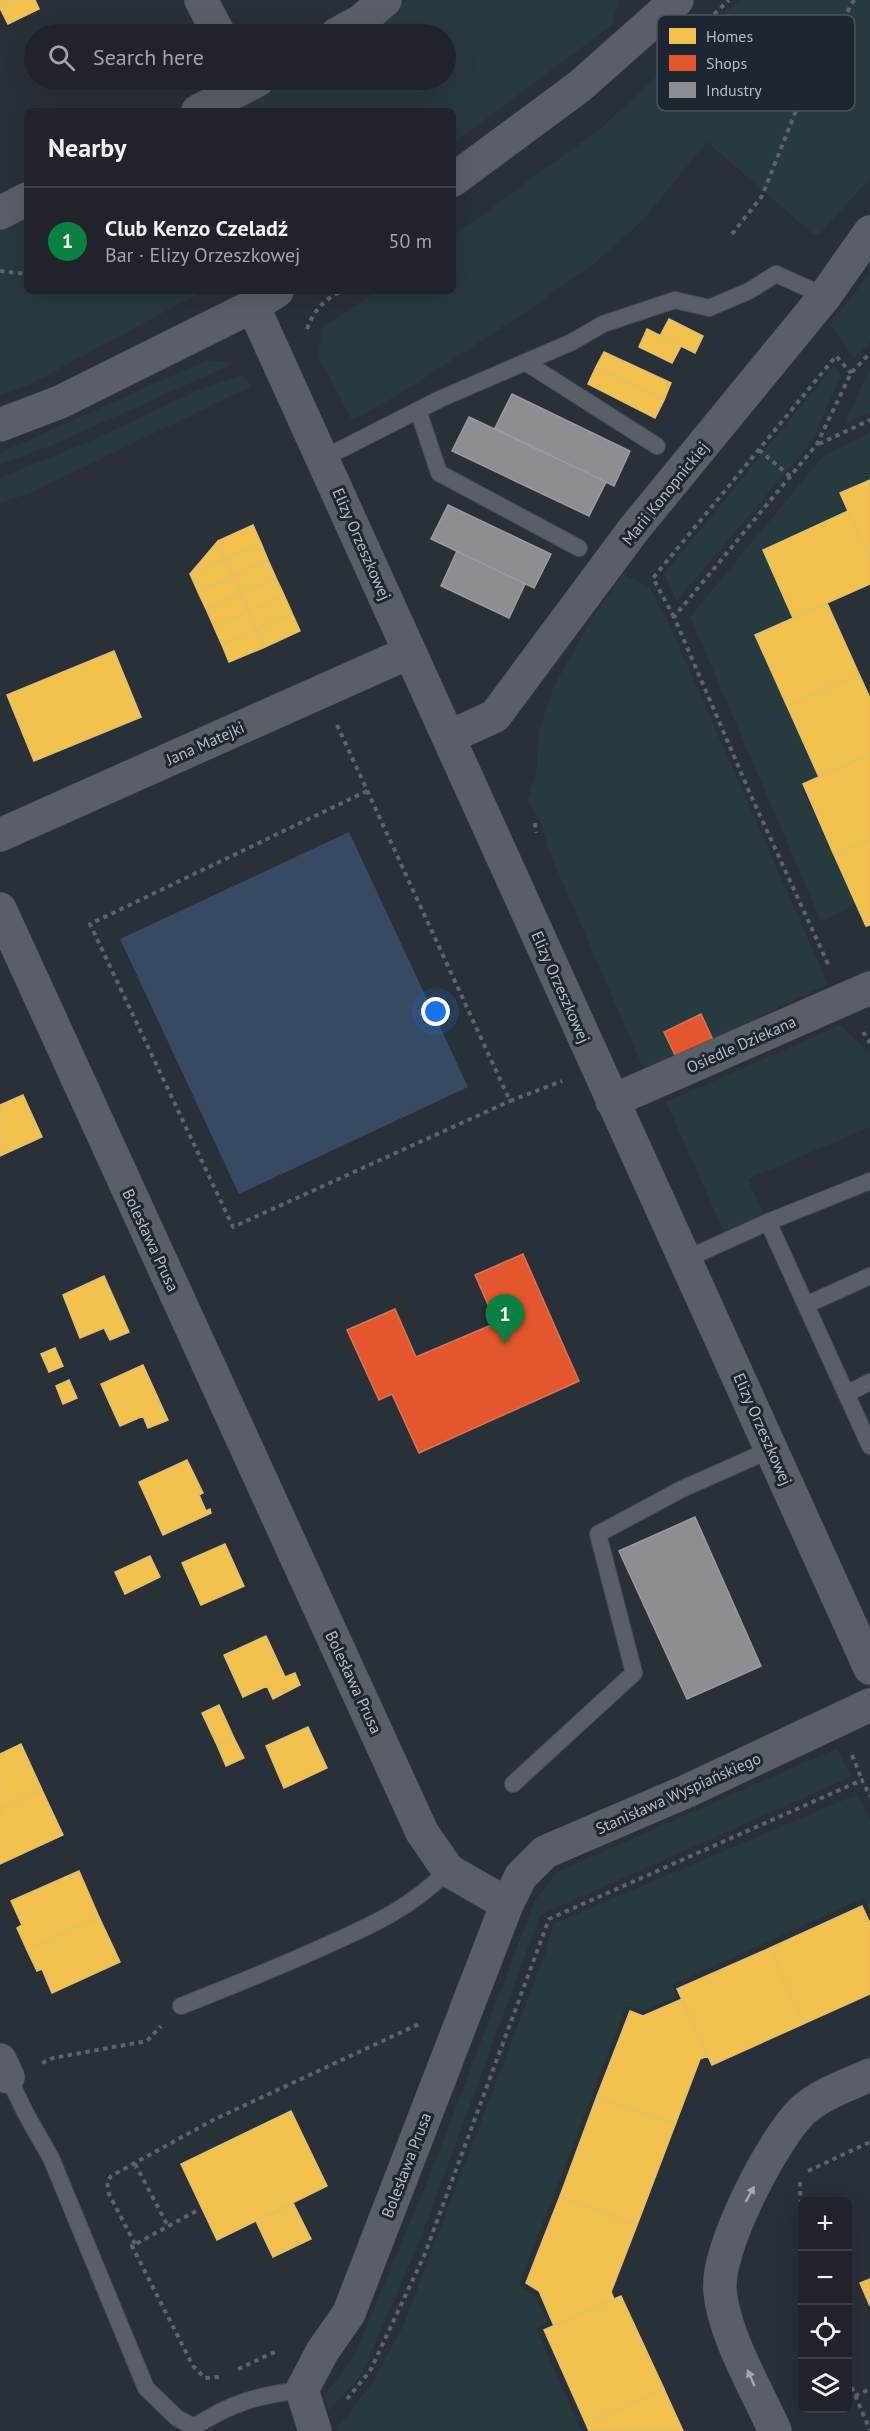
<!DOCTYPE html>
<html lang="en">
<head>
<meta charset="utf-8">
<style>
	:root { --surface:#20242a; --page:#282c32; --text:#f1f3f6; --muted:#a2a4a8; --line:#3d4147; --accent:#0b8043 }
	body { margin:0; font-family:"PT Sans",sans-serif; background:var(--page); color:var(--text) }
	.controls { position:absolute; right:18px; bottom:18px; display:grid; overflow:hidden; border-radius:9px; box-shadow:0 6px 24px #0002 }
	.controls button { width:54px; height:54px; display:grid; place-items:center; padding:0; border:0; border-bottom:2px solid var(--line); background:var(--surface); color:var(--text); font:30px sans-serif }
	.you { position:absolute; left:436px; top:1012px; width:21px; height:21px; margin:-15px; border:4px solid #fff; border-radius:50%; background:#1a73e8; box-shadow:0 0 0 9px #1a73e833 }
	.badge { display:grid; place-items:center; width:39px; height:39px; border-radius:50%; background:var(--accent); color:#fff; font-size:20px; font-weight:700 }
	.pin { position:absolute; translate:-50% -50px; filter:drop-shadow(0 2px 3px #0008) }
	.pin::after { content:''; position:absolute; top:32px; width:21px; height:18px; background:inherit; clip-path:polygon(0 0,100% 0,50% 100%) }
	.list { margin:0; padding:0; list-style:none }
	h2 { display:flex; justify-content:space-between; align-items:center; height:78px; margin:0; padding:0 24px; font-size:26px }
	h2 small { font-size:20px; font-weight:400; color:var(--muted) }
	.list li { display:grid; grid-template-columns:39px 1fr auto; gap:18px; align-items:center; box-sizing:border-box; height:108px; padding:0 24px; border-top:2px solid var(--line) }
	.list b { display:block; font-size:22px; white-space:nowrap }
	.list p { margin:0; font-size:20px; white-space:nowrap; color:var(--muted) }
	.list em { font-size:20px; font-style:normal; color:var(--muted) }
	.icon { flex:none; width:33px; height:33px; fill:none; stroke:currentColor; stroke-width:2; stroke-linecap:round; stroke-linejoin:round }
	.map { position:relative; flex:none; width:870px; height:2431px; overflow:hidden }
	.search { position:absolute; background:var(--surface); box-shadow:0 6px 24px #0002; left:24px; top:24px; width:432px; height:66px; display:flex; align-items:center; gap:15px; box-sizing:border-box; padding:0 21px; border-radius:33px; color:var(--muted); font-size:22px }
	.panel { position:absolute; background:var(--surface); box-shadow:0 6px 24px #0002; left:24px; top:108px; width:432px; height:186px; border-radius:9px }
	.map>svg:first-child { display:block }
</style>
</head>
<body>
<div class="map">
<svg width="870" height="2431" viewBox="0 0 870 2431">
	<rect width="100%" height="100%" fill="#2a3038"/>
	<path fill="#273a3e" d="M 407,0 L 619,0 L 612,25 L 453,144 L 453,111 L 226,111 L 283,80 L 446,80 L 446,34 L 364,34 Z
		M 739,0 L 870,0 L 870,178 L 819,235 L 814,235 L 707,142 L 642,221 L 597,261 L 533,307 L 405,391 L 352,420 L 318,356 L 322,329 L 375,291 L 453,291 L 453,236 L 601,128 Z
		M 27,213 L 27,291 L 203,291 L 29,385 L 0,395 L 0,226 Z
		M 870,273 L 870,342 L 854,359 L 830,324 Z
		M 207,360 L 235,363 L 50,446 L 0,464 L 0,453 Z
		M 834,366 L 841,376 L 811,442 L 677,601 L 664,574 Z
		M 870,370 L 870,412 L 845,424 L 868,371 Z
		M 242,375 L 251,386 L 33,492 L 0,503 L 0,478 L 88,442 L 205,387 Z
		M 870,433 L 870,487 L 853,514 L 766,552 L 797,620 L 822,781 L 803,790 L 855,905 L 821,921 L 690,617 L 824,455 Z
		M 623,574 L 648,586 L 664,613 L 828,984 L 713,1039 L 701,1014 L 664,1031 L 675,1057 L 645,1072 L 548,849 L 541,822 L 527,801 L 537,769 L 539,731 L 554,686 L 591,620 Z
		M 840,1025 L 870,1054 L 870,1127 L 748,1179 L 763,1214 L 724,1232 L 666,1102 Z
		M 837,1748 L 851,1777 L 540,1915 L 421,2238 L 361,2375 L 328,2411 L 325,2395 L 353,2358 L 430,2175 L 535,1900 L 557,1872 Z
		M 853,1796 L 858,1796 L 870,1819 L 870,1912 L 863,1898 L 672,1985 L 677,1997 L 644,2011 L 626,2006 L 519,2285 L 535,2296 L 548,2323 L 536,2328 L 581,2431 L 338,2431 L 337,2428 L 371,2385 L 404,2324 L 545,1954 L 553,1924 Z"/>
	<path fill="#384963" d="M 349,832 L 468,1087 L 239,1194 L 120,939 Z"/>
	<path fill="#f2c14e" stroke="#dfc073" stroke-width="1.5" d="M 0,0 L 35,0 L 39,9 L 8,24 L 0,8 Z
		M 669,319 L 703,336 L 695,353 L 660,336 Z
		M 647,329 L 681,346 L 672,363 L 639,347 Z
		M 604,352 L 671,383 L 664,400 L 596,367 Z
		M 596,367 L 664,400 L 655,418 L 588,384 Z
		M 870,480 L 870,560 L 840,493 Z
		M 848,511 L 870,560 L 870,584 L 793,618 L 763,550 Z
		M 253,525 L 261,543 L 225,559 L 218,541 Z
		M 218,541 L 225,559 L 190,574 Z
		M 261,543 L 268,560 L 233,576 L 225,559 Z
		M 225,559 L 233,576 L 198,592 L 190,574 Z
		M 268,560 L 276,578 L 241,594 L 233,576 Z
		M 233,576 L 241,594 L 206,609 L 198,592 Z
		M 276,578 L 284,595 L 249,611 L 241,594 Z
		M 241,594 L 249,611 L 214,627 L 206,609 Z
		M 284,595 L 292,613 L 257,629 L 249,611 Z
		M 827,603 L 859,674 L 787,706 L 755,635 Z
		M 249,611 L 257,629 L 222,645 L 214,627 Z
		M 292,613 L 300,631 L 265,647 L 257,629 Z
		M 257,629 L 265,647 L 229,662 L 222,645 Z
		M 114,651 L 141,717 L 34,761 L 7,695 Z
		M 859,674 L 870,698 L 870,754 L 819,777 L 787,706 Z
		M 870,754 L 870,840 L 834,855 L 803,784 Z
		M 870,840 L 870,925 L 866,926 L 834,855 Z
		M 23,1095 L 42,1137 L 0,1156 L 0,1105 Z
		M 104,1276 L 129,1332 L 110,1340 L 104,1328 L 80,1338 L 63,1295 Z
		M 55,1348 L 63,1366 L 49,1372 L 41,1354 Z
		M 143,1365 L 168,1420 L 148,1428 L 143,1416 L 120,1426 L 101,1384 Z
		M 69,1380 L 77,1398 L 63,1404 L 56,1386 Z
		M 187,1460 L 203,1493 L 199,1495 L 206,1511 L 210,1509 L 211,1513 L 163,1535 L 139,1482 Z
		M 225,1544 L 244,1586 L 201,1605 L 182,1563 Z
		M 150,1556 L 160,1577 L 125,1594 L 115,1572 Z
		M 266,1636 L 285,1677 L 295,1673 L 300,1685 L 273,1699 L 267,1686 L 243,1697 L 224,1655 Z
		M 219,1705 L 234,1738 L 217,1745 L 202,1713 Z
		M 308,1727 L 327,1768 L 284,1788 L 266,1746 Z
		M 234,1738 L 244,1758 L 226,1766 L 217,1745 Z
		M 21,1744 L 42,1790 L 0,1809 L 0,1754 Z
		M 42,1790 L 63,1835 L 0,1864 L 0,1809 Z
		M 79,1871 L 99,1917 L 27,1950 L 17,1928 L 22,1925 L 11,1901 Z
		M 862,1906 L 870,1923 L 870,1994 L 803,2024 L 770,1948 Z
		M 99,1917 L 120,1962 L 52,1993 L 42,1969 L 37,1971 L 27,1950 Z
		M 770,1948 L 803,2024 L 712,2065 L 677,1989 Z
		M 682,1999 L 708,2056 L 700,2059 L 675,2125 L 597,2096 L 630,2011 L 643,2016 Z
		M 597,2096 L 675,2125 L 637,2225 L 560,2196 Z
		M 291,2111 L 327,2186 L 217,2240 L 181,2164 Z
		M 560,2196 L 637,2225 L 611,2292 L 614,2299 L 554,2326 L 539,2291 L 526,2283 Z
		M 293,2203 L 311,2239 L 273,2257 L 256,2221 Z
		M 870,2279 L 870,2306 L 860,2283 Z
		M 621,2296 L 664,2389 L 586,2424 L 544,2330 Z
		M 664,2389 L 683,2431 L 589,2431 L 586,2424 Z"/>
	<path fill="#e4572e" stroke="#d6755c" stroke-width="1.5" d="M 701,1014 L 713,1040 L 676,1057 L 664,1032 Z
		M 523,1254 L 579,1381 L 419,1453 L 392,1394 L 379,1400 L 347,1330 L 395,1309 L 416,1357 L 496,1323 L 475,1275 Z"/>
	<path fill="#8d8d92" stroke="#999ba2" stroke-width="1.5" d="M 512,394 L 630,451 L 614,486 L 495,428 Z
		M 469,417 L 606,482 L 589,516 L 452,451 Z
		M 448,505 L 551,554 L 534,588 L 431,539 Z
		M 457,551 L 525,584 L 509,618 L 441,586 Z
		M 695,1517 L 761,1666 L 687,1699 L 619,1551 Z"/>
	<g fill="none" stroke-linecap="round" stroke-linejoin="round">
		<defs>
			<path id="service" d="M 525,362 L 657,446
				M 418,410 L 439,473 L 579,548
				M 324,458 L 440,399 L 572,342 L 603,324 L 675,300 L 709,308 L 749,291 L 776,274 L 825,296
				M 870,1181 L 768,1222 L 870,1446
				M 686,1259 L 768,1222
				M 806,1305 L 870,1276
				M 846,1394 L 870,1382
				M 513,1784 L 634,1673 L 598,1534 L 682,1489 L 772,1449
				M 181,2006 C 229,1987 277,1968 325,1946 C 370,1926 413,1907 448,1870
				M 8,2077 L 26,2114 L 51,2158 L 146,2388 L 177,2418 L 194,2427 C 231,2403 258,2395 302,2390"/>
			<path id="minor" d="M 201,0 L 219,34
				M 337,34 L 361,21 L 385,0
				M 198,111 L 258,80
				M 0,213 L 27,199
				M 253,306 L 870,1668
				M 449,737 L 495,716 L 634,529 L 825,296 L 870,232
				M 0,835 L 410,652
				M 0,909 L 422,1832 L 448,1870 L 507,1904
				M 612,1101 L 870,988
				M 0,2060 L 8,2077
				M 315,2431 L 302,2390 L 322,2352 L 349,2313 L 507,1904 L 521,1876 L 545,1852 L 687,1791 L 870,1705
				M 775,2431 C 757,2390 724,2336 720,2291 C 716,2249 772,2141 802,2111 C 820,2094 848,2085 870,2075"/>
			<path id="tertiary" d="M 453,180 L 580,86 L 677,0
				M 0,425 L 60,402 L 253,306 L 277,291"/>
		</defs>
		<use href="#service" stroke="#484c53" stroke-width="18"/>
		<use href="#minor" stroke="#484c53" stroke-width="34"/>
		<use href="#tertiary" stroke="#484c53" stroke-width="34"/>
		<path stroke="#5d636a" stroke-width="4" stroke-dasharray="4.5 4.5" stroke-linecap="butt" d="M 714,14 L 729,0
			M 732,234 L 762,196 L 807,83 L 854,0
			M 0,271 L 27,274
			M 307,329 C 314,310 323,301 341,291
			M 819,444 L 870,420
			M 759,450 L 791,477
			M 674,617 L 653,578 L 836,356 L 851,373
			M 337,725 L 510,1101 L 562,1081
			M 367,791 L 90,924 L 233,1227 L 510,1101
			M 535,823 L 536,833
			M 828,964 L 752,798 L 674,617 L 817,444 L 851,373 L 870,353
			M 863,1032 L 870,1043
			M 852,1755 L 862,1780
			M 42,2063 L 53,2058 L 147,2041 L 161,2026
			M 135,2164 L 168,2226
			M 808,2171 L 870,2142
			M 800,2182 L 802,2260
			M 196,2211 L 132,2246 L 193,2366 L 205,2378 L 219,2377
			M 135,2244 L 109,2194 L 107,2182 L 111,2176 L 213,2120 L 419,2024
			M 238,2369 L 277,2351
			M 848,2379 L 870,2430
			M 855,2396 L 870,2389
			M 347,2399 L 370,2371 L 424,2256 L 549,1919 L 862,1780 L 870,1796"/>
		<use href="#service" stroke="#5a5e66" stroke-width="16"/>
		<use href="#minor" stroke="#5a5e66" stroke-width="33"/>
		<use href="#tertiary" stroke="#5a5e66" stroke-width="33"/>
	</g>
	<defs><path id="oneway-solid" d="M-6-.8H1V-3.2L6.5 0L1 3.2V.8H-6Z" transform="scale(1.5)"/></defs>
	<g fill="#a2a9b5">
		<use href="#oneway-solid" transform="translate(750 2194) rotate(-61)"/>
		<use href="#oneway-solid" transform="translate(751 2378) rotate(-114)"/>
	</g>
	<g text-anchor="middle" stroke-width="6" stroke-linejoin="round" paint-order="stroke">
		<g font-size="16" fill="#b4bcc9" stroke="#1d2633">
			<text transform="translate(665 493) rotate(-51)" y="6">Marii Konopnickiej</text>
			<text transform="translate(362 544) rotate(66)" y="6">Elizy Orzeszkowej</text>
			<text transform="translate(205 743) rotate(-24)" y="6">Jana Matejki</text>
			<text transform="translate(561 987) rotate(66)" y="6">Elizy Orzeszkowej</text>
			<text transform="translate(741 1044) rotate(-24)" y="6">Osiedle Dziekana</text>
			<text transform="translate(151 1240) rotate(65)" y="6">Bolesława Prusa</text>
			<text transform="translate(763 1429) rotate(66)" y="6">Elizy Orzeszkowej</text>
			<text transform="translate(354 1682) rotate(65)" y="6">Bolesława Prusa</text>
			<text transform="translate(678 1793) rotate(-24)" y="6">Stanisława Wyspiańskiego</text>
			<text transform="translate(406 2165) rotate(-69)" y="6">Bolesława Prusa</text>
		</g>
	</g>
	<rect x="657" y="15" width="198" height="96" rx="9" fill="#1d2633" stroke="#4a5360" stroke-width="1.5"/>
	<rect x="669" y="28" width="27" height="16" fill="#f2c14e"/>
	<rect x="669" y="55" width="27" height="16" fill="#e4572e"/>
	<rect x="669" y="82" width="27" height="16" fill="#8d8d92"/>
	<g font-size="16" fill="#b4bcc9">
		<text x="706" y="42">Homes</text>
		<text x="706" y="69">Shops</text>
		<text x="706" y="96">Industry</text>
	</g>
</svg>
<div class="controls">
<button>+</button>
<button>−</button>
<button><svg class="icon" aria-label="locate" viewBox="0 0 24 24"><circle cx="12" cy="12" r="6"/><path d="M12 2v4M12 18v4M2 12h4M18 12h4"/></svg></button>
<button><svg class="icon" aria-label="layers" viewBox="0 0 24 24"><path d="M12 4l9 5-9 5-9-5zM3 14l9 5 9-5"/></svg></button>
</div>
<div class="you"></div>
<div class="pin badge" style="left:505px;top:1344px">1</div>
<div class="search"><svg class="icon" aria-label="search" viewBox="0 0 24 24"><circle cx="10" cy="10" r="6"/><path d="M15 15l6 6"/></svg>Search here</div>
<section class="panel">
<h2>Nearby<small></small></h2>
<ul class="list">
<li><span class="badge">1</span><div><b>Club Kenzo Czeladź</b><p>Bar · Elizy Orzeszkowej</p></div><em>50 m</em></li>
</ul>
</section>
</div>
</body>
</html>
